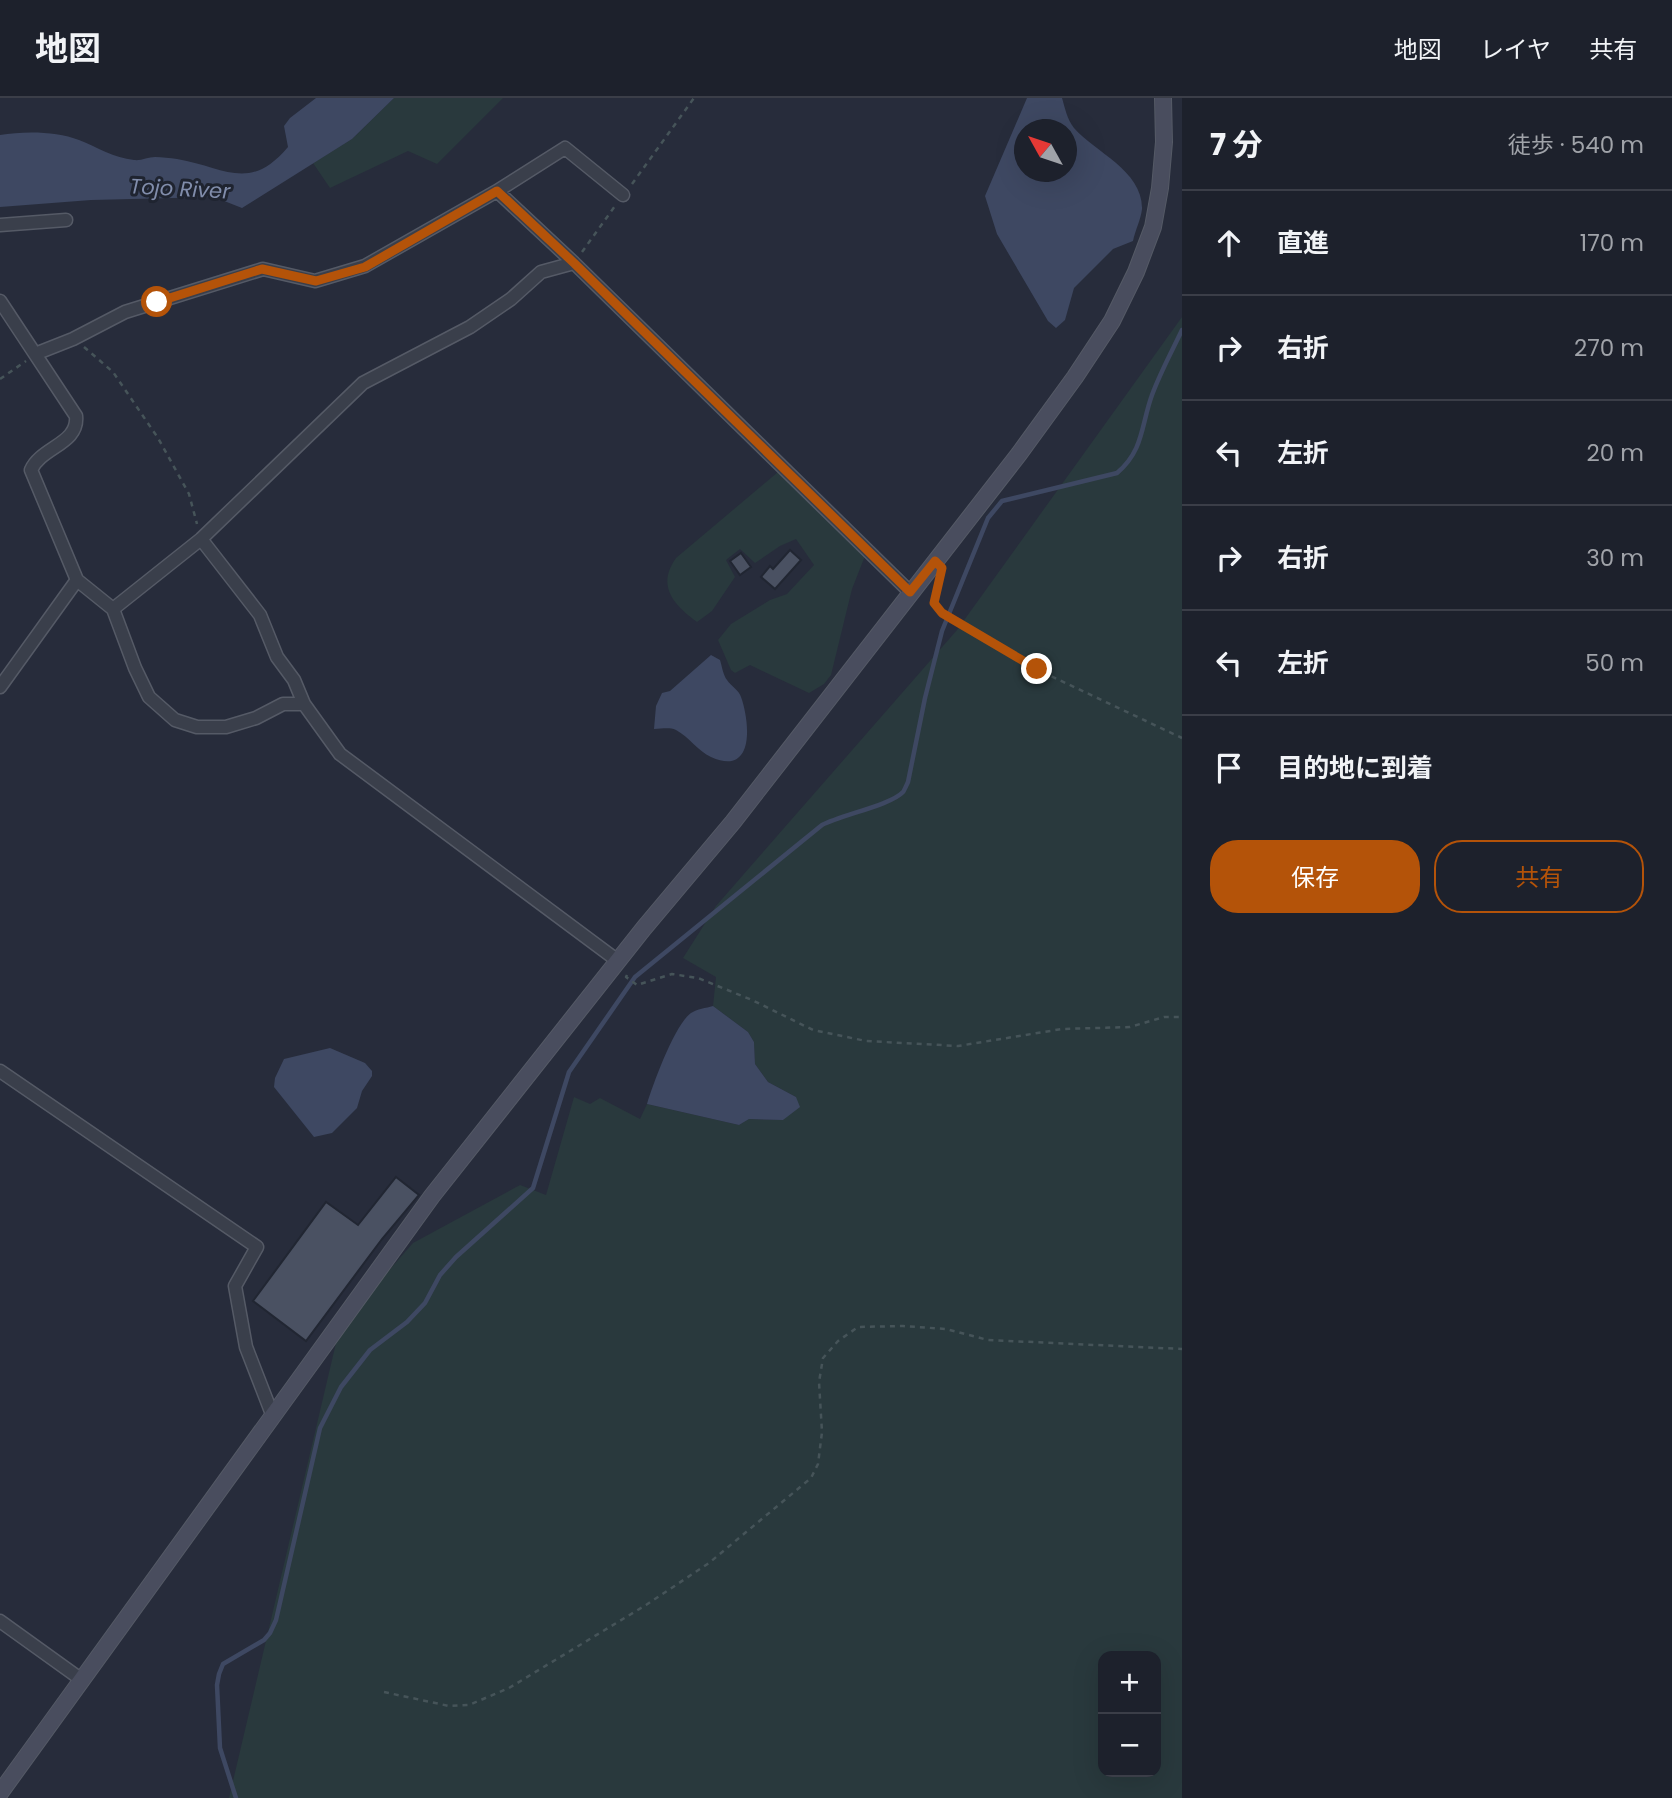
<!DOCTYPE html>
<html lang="ja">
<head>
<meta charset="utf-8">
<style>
	:root { --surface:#1d212c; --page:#252934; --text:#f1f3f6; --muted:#a0a3a9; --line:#3b3e48; --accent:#b45309 }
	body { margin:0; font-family:Poppins,"Noto Sans JP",sans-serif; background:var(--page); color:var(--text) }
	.controls { position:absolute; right:21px; bottom:21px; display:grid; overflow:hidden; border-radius:14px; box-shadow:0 7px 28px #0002 }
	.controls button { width:63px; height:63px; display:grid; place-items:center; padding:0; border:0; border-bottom:2px solid var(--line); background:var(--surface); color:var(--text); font:35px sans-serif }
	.compass { position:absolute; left:1014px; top:21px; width:63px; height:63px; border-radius:50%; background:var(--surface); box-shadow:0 7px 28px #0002; rotate:310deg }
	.stop { position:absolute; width:21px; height:21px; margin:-16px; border:5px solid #b45309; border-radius:50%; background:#fff }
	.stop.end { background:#b45309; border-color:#fff; box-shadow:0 2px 7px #0008 }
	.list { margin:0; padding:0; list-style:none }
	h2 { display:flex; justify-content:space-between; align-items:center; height:91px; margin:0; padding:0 28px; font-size:30px }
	h2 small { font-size:23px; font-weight:400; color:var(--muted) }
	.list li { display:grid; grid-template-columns:46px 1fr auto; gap:21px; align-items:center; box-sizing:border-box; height:105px; padding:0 28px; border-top:2px solid var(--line) }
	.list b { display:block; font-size:26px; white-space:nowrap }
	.list em { font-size:23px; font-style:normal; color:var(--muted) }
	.actions { display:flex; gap:14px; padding:21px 28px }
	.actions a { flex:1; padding:16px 0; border:2px solid var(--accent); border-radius:28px; text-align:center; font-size:24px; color:var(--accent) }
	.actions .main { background:var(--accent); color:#fff }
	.icon { flex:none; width:38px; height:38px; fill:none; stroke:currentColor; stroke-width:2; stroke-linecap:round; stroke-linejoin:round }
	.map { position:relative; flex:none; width:1182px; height:1700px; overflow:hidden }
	header { display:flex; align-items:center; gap:42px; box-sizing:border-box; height:98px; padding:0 35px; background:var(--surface); border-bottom:2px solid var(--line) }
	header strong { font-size:33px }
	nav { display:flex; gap:38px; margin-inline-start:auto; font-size:24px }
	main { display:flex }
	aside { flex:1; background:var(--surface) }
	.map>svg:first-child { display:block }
</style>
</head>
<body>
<header>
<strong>地図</strong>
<nav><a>地図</a><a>レイヤ</a><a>共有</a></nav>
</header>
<main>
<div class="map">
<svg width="1182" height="1700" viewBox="0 0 1182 1700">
	<rect width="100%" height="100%" fill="#272c3b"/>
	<path fill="#29393d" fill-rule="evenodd" d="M 394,0 L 503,0 L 437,66 L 408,53 L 330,90 L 313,65 L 352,41 Z
		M 1182,219 L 1182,1700 L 229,1700 L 340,1228 L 413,1145 L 520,1087 L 546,1097 L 574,999 L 590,1006 L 600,1000 L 640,1021 L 647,1006 L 739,1027 L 749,1021 L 783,1022 L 796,999 L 768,984 L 755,966 L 754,944 L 748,934 L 713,908 L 716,879 L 683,860 L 716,808 L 957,532 ZM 1103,1558 L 1156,1558 L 1156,1674 L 1103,1674 Z
		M 778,374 L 865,458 L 852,491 L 831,577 L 824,586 L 809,595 L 750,567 L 735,575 L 731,572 L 718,542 L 731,526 L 770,502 L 787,496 L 814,467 L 796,441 L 780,448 L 755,465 L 740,451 L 726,462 L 735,479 L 712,513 L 697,524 C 674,507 656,488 676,460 Z"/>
	<path fill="#3e4862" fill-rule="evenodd" d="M 316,0 L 394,0 L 352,41 L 242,110 L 214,99 L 91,102 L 0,109 L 0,37 C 24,33 56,33 79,42 C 97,49 114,60 134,62 C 141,63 148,59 155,59 C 162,59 170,60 177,61 C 225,69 249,95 288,49 L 284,28 L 290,20 Z
		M 1027,0 L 1062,0 C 1065,10 1067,21 1074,30 C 1095,54 1143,73 1142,111 C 1141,121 1135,133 1133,143 L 1113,151 L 1074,190 L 1065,222 L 1056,230 L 1048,223 L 997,136 L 985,98 ZM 1024,32 L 1066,32 L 1066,74 L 1024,74 Z
		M 711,557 L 720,562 C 722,568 723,577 727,582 C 731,588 739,592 741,599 C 750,624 755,679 711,659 C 698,653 689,639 676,632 C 669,629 662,631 654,631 L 656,608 L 662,595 L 670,593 Z
		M 713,908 L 748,934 L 754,944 L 755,966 L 768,984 L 796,999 L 800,1009 L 783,1022 L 749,1021 L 739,1027 L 647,1006 C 653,986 675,926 691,915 C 697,911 706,910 713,908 Z
		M 330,950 L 365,965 L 372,973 L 372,978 L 362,993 L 357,1010 L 332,1035 L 314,1039 L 274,989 L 275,980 L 284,961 Z"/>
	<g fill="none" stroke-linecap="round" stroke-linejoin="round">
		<path stroke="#3e4862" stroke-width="4.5" d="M 236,1700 L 220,1650 L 217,1587 L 219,1576 L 223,1566 L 264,1542 L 270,1535 L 276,1522 L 320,1330 L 341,1289 L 370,1252 L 407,1224 L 425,1205 L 440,1177 L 456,1159 L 533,1090 L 569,974 L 635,879 L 822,727 C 841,717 891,707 903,694 C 904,693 907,686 908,684 L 925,600 L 942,533 L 988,420 L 1002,403 L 1117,375 C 1144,352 1141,327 1152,297 C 1160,275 1172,253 1182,232"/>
	</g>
	<path fill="#4a5162" stroke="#212632" stroke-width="2" d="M 790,452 L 801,462 L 775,491 L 761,479 L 770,468 L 773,471 Z
		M 741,455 L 751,469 L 740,477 L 730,463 Z
		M 396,1079 L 419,1097 L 382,1141 L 306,1243 L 253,1203 L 326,1104 L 358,1127 Z"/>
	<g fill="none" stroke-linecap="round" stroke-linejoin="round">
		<defs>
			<path id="street" d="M 497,93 L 565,50 L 623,97
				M 0,127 L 66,122
				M 0,203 L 76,318 C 79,346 41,349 31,372 L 77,482
				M 35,256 L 73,241 L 125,214 L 263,171 L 315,183 L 365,168 L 497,93 L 574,165 L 910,494
				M 201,441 L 260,517 L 277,559 L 294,582 L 304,606 L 340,656 L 618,863
				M 113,511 L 201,441 L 363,285 L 470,229 L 511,201 L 541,174 L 574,165
				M 0,589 L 77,482 L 113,511 L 135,570 L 149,599 L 175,622 L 197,629 L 226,629 L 256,620 L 283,606 L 304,606
				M 0,973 L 257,1149 L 235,1188 L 246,1249 L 272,1316
				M 0,1523 L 82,1582"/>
			<path id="secondary" d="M 0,1695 L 432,1098 L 644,830 L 733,724 L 1019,356 L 1075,279 L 1112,223 L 1136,174 L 1153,129 L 1160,90 L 1164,44 L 1163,0"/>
		</defs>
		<use href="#street" stroke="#555a66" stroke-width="15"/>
		<use href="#secondary" stroke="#555a66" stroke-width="18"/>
		<path stroke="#465459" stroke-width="2.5" stroke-dasharray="5 5" stroke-linecap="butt" d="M 632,86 L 694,0
			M 582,154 L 615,108
			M 84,249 L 113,274 L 158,340 L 189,396 L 197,426
			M 0,281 L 26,263
			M 938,485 L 934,505 L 942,515 L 951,522 L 1036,571 L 1182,640
			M 627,877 L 626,879 L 637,887 L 672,876 L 698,880 L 752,902 L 813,932 L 866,943 L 958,948 L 1062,931 L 1130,929 L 1164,919 L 1182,919
			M 384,1594 L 449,1608 L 469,1607 L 509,1590 L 646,1507 L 709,1465 L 811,1380 L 818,1366 L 822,1334 L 819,1284 L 823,1260 L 838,1243 L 858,1229 L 903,1228 L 946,1231 L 988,1242 L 1182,1251"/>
		<use href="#street" stroke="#3a3f4b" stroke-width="12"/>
		<use href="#secondary" stroke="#494d5e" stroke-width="16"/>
	</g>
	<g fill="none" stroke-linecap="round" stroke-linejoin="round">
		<path stroke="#b45309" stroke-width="9" d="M 157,204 L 262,171 L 316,183 L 365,169 L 497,93 L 574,165 L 910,494 L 935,463 L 942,470 L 934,505 L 942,515 L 1037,571"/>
	</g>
	<g text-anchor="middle" stroke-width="6" stroke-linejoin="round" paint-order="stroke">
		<g font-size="21" font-style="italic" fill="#818dab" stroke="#1f2430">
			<text transform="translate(180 91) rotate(3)" y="7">Tojo River</text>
		</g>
	</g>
</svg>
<div class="controls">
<button>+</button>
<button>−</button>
</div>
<svg class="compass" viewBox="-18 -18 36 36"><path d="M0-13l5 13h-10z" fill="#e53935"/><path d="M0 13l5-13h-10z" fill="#a0a3a9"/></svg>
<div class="stop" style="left:157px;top:204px"></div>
<div class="stop end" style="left:1037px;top:571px"></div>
</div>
<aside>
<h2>7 分<small>徒歩 · 540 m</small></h2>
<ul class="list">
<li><svg class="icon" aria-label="ahead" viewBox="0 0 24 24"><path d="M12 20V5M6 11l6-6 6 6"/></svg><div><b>直進</b></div><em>170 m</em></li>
<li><svg class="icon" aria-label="right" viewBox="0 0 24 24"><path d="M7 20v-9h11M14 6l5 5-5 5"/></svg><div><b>右折</b></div><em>270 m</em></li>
<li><svg class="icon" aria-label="left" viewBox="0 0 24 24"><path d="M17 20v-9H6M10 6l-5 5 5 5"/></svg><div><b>左折</b></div><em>20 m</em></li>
<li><svg class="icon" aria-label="right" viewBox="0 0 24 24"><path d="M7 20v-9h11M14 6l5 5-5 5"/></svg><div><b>右折</b></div><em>30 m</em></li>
<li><svg class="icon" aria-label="left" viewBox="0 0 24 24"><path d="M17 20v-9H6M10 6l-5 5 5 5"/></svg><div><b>左折</b></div><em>50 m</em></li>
<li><svg class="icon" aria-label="arrive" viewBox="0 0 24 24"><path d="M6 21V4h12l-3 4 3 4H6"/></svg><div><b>目的地に到着</b></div></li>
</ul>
<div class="actions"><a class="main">保存</a><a>共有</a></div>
</aside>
</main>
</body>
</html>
